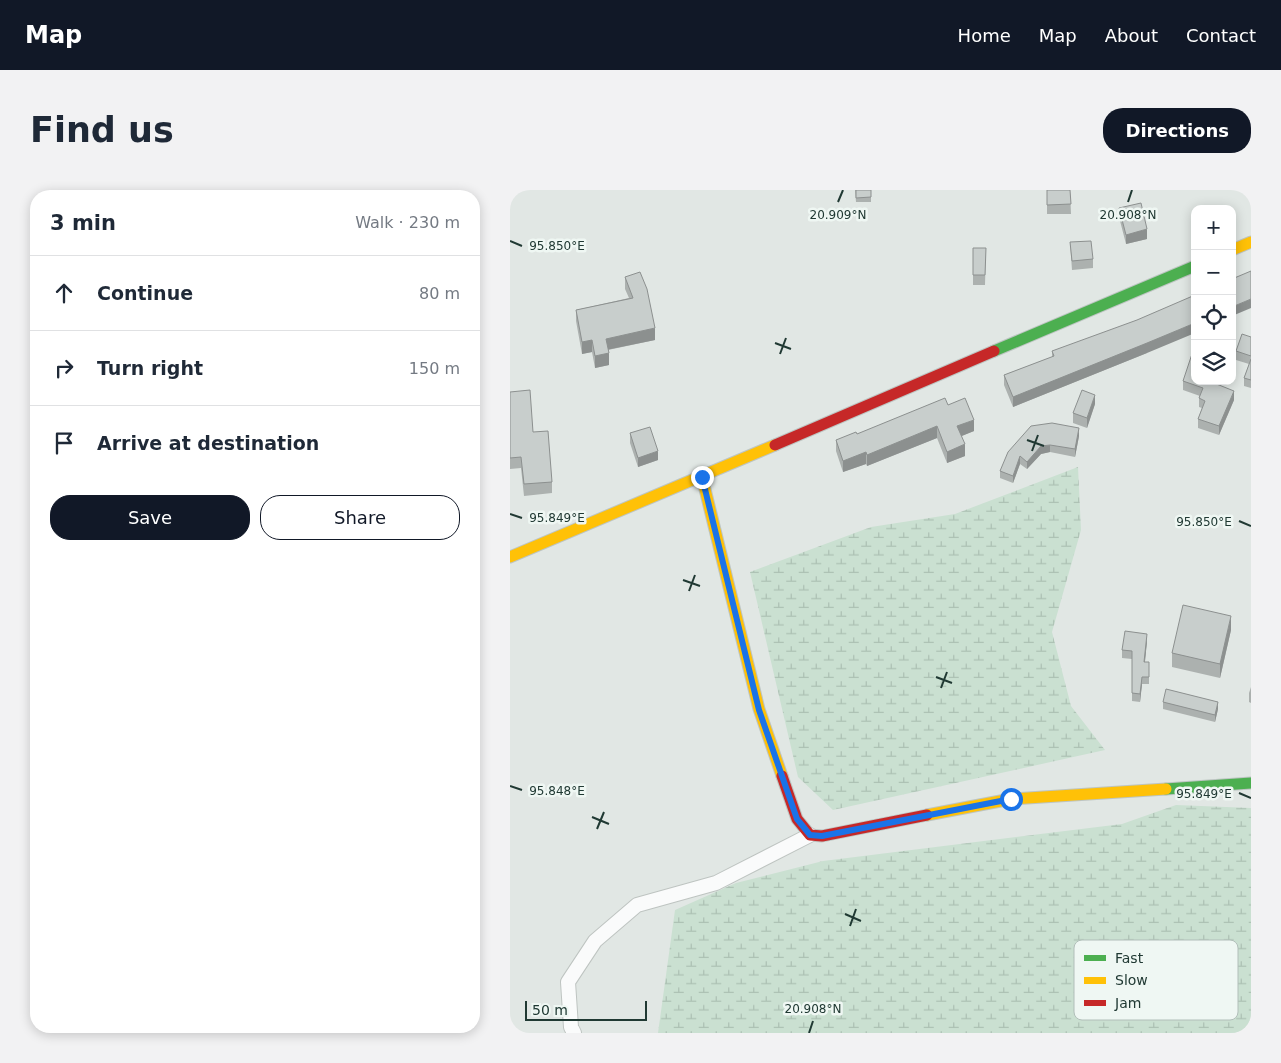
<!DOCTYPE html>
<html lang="en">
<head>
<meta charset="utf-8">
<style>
	:root { --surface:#fff; --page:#f2f2f3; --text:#1f2937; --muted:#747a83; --line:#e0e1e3; --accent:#111827 }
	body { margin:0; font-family:"DejaVu Sans",sans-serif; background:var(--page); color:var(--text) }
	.controls { position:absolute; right:15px; top:15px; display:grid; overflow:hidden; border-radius:10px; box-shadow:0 2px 12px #0003 }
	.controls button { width:45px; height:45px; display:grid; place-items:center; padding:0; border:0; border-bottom:1px solid var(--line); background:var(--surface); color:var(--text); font:25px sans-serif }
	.scale { position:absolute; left:15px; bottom:12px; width:122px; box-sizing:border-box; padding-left:5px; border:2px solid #203933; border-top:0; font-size:14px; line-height:18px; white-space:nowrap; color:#203933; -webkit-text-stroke:4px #eff7f3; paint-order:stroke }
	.stop { position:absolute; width:15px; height:15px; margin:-11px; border:4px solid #1a73e8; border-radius:50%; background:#fff }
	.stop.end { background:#1a73e8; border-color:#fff; box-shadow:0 1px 5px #0008 }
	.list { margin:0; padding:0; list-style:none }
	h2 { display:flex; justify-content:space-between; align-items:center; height:65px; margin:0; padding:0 20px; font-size:21px }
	h2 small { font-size:16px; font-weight:400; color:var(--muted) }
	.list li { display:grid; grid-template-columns:32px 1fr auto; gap:15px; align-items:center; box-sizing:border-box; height:75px; padding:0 20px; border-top:1px solid var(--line) }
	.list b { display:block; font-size:19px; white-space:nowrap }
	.list em { font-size:16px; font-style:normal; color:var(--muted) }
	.actions { display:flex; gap:10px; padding:15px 20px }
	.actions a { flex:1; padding:11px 0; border:1px solid var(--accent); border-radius:20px; text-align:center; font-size:18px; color:var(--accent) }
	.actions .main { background:var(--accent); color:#fff }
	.icon { flex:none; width:28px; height:28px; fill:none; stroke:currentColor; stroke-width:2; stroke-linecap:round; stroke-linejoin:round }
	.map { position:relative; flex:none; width:741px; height:843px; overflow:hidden; border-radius:20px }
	header { display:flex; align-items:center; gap:30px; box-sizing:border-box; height:70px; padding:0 25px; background:var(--accent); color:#fff }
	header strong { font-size:24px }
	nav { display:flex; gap:28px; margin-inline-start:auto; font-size:18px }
	.intro { display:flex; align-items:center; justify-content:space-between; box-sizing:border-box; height:120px; padding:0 30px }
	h1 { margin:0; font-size:35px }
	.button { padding:12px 22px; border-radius:20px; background:var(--accent); color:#fff; font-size:18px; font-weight:700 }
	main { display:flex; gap:30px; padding:0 30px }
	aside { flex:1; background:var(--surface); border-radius:20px; box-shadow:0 2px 12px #0003 }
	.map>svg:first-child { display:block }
</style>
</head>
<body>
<header>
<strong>Map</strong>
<nav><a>Home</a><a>Map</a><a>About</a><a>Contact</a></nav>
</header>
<div class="intro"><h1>Find us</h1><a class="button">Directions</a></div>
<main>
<aside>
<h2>3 min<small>Walk · 230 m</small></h2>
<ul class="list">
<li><svg class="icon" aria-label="ahead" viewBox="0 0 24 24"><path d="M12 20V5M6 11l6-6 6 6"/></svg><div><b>Continue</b></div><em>80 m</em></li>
<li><svg class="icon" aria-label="right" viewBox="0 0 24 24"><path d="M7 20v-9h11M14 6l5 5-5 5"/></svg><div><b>Turn right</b></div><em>150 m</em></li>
<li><svg class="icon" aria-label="arrive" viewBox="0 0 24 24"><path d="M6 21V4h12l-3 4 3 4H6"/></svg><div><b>Arrive at destination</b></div></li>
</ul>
<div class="actions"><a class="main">Save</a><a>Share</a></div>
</aside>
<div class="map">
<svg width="741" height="843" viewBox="0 0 741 843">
	<defs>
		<pattern id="wetland-marsh" width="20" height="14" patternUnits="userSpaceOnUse" patternTransform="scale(1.25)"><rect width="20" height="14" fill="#cae0d1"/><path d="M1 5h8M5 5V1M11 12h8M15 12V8" fill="none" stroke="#adc1b4"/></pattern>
	</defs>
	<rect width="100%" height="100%" fill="#e1e7e4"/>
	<path fill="url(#wetland-marsh)" d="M 568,277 L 571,340 L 542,442 L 561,516 L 595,560 L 323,620 L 288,587 L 240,382 L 361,337 L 445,324 Z
		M 666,615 L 741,618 L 741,843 L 148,843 L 165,720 L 226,693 L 313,671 L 612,634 Z"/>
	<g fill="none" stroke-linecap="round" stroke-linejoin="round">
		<defs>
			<path id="street" d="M 64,843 L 61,837 L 58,792 L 85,751 L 127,715 L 206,693 L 300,645"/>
			<path id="fast" d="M 484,161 L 685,76
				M 656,599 L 741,593"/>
			<path id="slow" d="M 722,60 L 741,52
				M 192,287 L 249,519 L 272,586
				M 0,367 L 265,255
				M 417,625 L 501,609 L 656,599"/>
			<path id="jam" d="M 265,255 L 484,161
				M 272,586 L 287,629 L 300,645 L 312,646 L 417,625"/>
		</defs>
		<use href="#street" stroke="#bec4c1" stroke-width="16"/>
		<use href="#fast" stroke="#bdc5c2" stroke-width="13"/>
		<use href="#slow" stroke="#bdc5c2" stroke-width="13"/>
		<use href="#jam" stroke="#bdc5c2" stroke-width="13"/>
		<use href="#street" stroke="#fafbfb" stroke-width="14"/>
		<use href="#fast" stroke="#4caf50" stroke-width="11"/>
		<use href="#slow" stroke="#ffc107" stroke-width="11"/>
		<use href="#jam" stroke="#c62828" stroke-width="11"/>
	</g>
	<path fill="#acb1af" d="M 345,0 L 361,0 L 361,12 L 346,12 Z
		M 537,0 L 560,0 L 561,24 L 537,24 Z
		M 609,18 L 637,49 L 616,54 L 609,27 Z
		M 560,52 L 583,69 L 583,78 L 562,80 Z
		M 463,58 L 476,58 L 475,95 L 463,95 Z
		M 115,87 L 145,150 L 98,160 L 99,175 L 85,178 L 82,162 L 72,164 L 66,131 L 66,120 L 119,108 L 115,99 Z
		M 741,147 L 741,198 L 734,196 L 734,188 L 739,174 L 726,170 L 726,161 Z
		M 542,161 L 637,163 L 503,217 L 494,195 L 494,185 L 542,167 Z
		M 673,191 L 709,191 L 707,195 L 724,210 L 709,245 L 688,238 L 688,229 L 692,218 L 689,217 L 689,208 L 690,206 L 673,200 Z
		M 0,202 L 23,242 L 42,292 L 42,303 L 14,306 L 11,278 L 0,279 Z
		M 585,214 L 577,238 L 563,233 L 563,223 Z
		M 438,215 L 464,241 L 451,246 L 455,266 L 437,273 L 427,248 L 357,276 L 356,274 L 333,282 L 326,261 L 326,250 L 347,244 Z
		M 521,236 L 569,246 L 565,267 L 540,262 L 531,264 L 517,279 L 510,274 L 503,293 L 490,288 L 490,281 Z
		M 120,243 L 148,270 L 128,277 L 120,253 Z
		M 721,440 L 710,488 L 662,477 L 662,463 Z
		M 637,451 L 635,472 L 639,472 L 639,494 L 632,494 L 630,512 L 622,511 L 622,469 L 612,468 L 612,460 Z
		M 741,497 L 741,513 L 739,512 L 739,503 Z
		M 653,512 L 708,519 L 705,532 L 653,519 Z"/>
	<path fill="#8c908f" d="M 637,39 L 637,49 L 616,54 L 616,45 Z
		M 741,109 L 741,118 L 722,126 L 722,117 Z
		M 685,133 L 685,143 L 637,163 L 503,217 L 503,207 Z
		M 145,138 L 145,150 L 96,160 L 96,149 Z
		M 82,150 L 82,162 L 72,164 L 72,152 Z
		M 99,163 L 99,175 L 85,178 L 85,166 Z
		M 724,201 L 724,210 L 709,245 L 709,236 Z
		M 585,205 L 585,214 L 577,238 L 577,228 Z
		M 464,230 L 464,241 L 447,248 L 447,236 Z
		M 427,236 L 427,248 L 357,276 L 357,265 Z
		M 569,238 L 569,246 L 565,267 L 565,259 Z
		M 455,254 L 455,266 L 437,273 L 437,262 Z
		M 540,255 L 540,262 L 531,264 L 517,279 L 517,272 L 531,256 Z
		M 148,261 L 148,270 L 128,277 L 128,268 Z
		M 356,262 L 356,274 L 333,282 L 333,271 Z
		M 510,266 L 510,274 L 503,293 L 503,286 Z
		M 721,426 L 721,440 L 710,488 L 710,474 Z
		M 637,444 L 637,451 L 634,480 L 634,472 Z
		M 632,487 L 632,494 L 630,512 L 630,504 Z
		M 708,512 L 708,519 L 705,532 L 705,525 Z"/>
	<path fill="#c8cecc" stroke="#8c908f" d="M 346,0 L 361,0 L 361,7 L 346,8 Z
		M 537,0 L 560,0 L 561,14 L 537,15 Z
		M 631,13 L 637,39 L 616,45 L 609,18 Z
		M 581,51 L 583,69 L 562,71 L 560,52 Z
		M 463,58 L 476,58 L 475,85 L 463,85 Z
		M 741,81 L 741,109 L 722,117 L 722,89 Z
		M 130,82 L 137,99 L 145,138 L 96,149 L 99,163 L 85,166 L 82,150 L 72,152 L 66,120 L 123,108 L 115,87 Z
		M 685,105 L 685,133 L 637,153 L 503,207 L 494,185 L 544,166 L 542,161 L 627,130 Z
		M 732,144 L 741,147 L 741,166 L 726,161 Z
		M 683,161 L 685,162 L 685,191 L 705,191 L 704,193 L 724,201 L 709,236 L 688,229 L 695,211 L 689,208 L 693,198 L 673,191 Z
		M 741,169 L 741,190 L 734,188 Z
		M 20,200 L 23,242 L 38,241 L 42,292 L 14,294 L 11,267 L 0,268 L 0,202 Z
		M 572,200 L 585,205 L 577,228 L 563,223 Z
		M 435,208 L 438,215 L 455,208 L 464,230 L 447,236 L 455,254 L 437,262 L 427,236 L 357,265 L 356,262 L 333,271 L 326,250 L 346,242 L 347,244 Z
		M 542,233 L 569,238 L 565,259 L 540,255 L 531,256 L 517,272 L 510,266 L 503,286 L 490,281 L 498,262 L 521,236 Z
		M 140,237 L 148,261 L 128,268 L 120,243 Z
		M 673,415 L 721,426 L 710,474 L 662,463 Z
		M 615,441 L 637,444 L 634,472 L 639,472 L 639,487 L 632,487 L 630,504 L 622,503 L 622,461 L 612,460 Z
		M 656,499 L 708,512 L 705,525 L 653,512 Z"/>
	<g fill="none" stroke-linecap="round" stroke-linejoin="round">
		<path stroke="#1a73e8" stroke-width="6" d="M 192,287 L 249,520 L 287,629 L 300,645 L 312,646 L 501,609"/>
	</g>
	<path fill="none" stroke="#203933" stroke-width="2" d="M 328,12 L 333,0M 618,12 L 622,0M 0,51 L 12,56M 265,153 L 281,159M 270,164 L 276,148M 517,250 L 534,256M 522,261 L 528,245M 0,324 L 12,328M 729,331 L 741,336M 173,390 L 190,396M 179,401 L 185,385M 426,487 L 442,493M 431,498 L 437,482M 0,596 L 12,600M 729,603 L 741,608M 82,627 L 99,634M 87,639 L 94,622M 335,724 L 351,731M 340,736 L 346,719M 299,843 L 303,831"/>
	<rect x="564" y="750" width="164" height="80" rx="8" fill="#eff7f3" stroke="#b1beb9" stroke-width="1"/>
	<rect x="574" y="765" width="22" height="6" fill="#4caf50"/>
	<rect x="574" y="787" width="22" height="7" fill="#ffc107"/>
	<rect x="574" y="810" width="22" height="6" fill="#c62828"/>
	<g font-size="14" fill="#203933">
		<text x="605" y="773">Fast</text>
		<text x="605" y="795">Slow</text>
		<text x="605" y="818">Jam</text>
	</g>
	<g font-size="12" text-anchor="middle" fill="#203933" stroke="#eff7f3" stroke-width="5" stroke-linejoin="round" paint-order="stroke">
		<text x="328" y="29">20.909°N</text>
		<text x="618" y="29">20.908°N</text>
		<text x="47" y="60">95.850°E</text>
		<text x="47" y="332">95.849°E</text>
		<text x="694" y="336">95.850°E</text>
		<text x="47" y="605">95.848°E</text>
		<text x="694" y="608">95.849°E</text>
		<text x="303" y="823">20.908°N</text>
	</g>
</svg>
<div class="controls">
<button>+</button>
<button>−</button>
<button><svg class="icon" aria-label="locate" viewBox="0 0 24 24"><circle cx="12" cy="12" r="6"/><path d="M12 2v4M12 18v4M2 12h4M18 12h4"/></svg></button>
<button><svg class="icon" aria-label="layers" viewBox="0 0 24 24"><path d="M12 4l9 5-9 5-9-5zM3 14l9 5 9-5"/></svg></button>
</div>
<div class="scale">50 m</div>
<div class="stop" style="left:501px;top:609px"></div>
<div class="stop end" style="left:192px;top:287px"></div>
</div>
</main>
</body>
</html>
